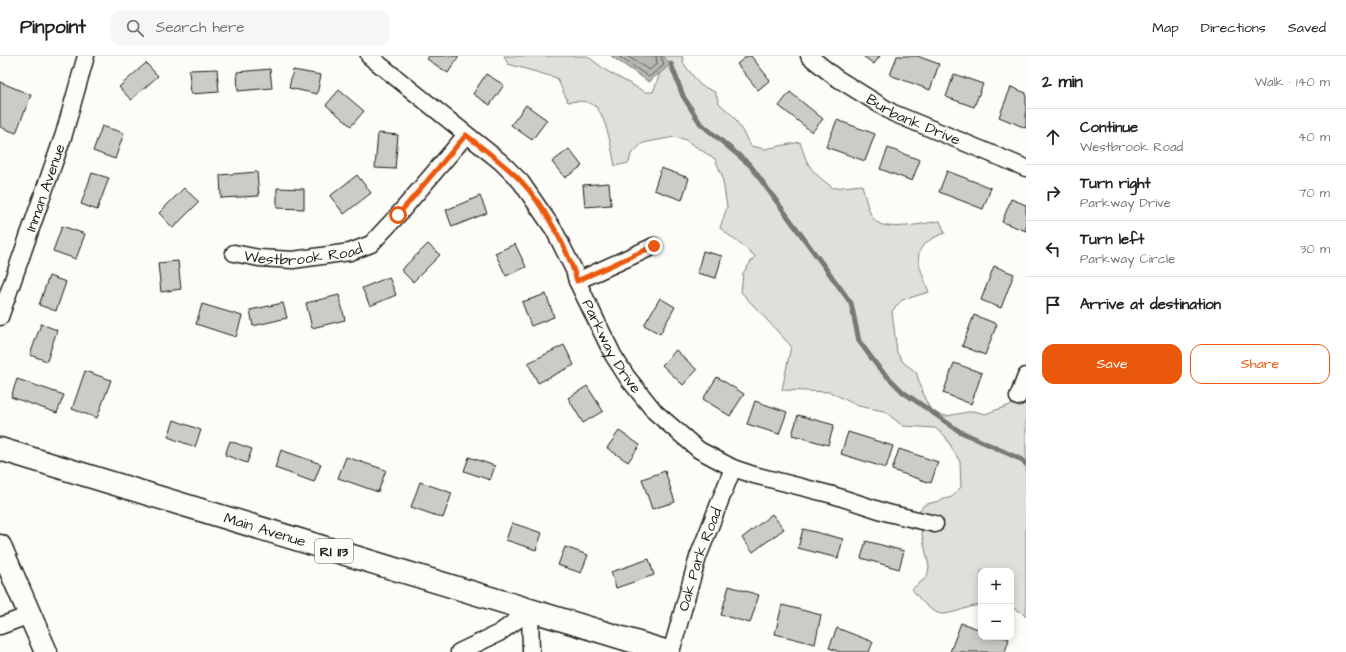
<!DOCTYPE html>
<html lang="en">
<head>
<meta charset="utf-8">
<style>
	:root { --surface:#fff; --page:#f6f6f6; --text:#222; --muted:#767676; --line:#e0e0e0; --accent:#ea580c }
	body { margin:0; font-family:"Architects Daughter",sans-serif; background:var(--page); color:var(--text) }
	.controls { position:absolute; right:12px; bottom:12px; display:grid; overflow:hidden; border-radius:8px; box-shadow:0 2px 10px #0003 }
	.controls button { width:36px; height:36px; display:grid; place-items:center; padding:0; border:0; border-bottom:1px solid var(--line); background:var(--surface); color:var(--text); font:20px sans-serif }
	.stop { position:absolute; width:12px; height:12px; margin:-9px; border:3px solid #ea580c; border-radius:50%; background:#fff }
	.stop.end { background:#ea580c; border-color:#fff; box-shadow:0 1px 4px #0008 }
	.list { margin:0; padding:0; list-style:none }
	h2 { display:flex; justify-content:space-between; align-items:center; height:52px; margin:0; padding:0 16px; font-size:17px }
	h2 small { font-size:13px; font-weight:400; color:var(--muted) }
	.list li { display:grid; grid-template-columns:26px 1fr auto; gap:12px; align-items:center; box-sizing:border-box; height:56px; padding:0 16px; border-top:1px solid var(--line) }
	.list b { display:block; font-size:15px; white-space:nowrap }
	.list p { margin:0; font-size:13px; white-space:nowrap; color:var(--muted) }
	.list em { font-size:13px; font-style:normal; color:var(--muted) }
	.actions { display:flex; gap:8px; padding:12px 16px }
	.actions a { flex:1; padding:9px 0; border:1px solid var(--accent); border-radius:12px; text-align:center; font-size:14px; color:var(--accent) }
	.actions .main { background:var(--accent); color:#fff }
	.icon { flex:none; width:22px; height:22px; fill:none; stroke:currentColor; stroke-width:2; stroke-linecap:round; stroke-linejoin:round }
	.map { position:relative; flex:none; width:1026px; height:596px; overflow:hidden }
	header { display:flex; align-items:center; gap:24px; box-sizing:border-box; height:56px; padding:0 20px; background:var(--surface); border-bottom:1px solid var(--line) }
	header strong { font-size:19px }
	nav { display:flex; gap:22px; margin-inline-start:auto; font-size:14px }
	.search { width:280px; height:36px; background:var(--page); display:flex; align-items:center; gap:10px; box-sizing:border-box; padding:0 14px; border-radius:12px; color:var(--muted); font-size:15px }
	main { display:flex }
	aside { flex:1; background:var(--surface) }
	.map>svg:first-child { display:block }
</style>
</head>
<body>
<header>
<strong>Pinpoint</strong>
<div class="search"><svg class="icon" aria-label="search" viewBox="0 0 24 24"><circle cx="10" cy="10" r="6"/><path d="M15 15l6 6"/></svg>Search here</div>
<nav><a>Map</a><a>Directions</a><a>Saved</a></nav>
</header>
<main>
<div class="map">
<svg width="1026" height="596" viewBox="0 0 1026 596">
	<rect width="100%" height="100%" fill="#fdfcf7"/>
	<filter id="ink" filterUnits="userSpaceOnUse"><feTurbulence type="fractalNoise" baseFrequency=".025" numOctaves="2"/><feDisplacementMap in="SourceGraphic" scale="8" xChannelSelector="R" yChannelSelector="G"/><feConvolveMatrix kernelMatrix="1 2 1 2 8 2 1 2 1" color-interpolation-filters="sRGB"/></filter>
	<g filter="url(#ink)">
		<path fill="#e0dfdb" stroke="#7e7e7c" d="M 504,0 L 587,0 L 607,15 L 645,36 L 653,36 L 660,17 L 656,0 L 682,0 L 684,8 L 700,29 L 715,36 L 719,47 L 734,61 L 751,90 L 765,93 L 800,86 C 808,112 811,115 833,132 L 862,129 C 865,139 867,153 873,162 C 883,178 922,167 940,165 L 945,177 C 907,191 918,205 929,236 L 902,244 L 892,255 L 897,297 L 904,307 L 916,316 L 925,343 L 932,357 L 946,360 L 974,355 L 985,358 L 1013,348 L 1021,336 L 1026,341 L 1026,561 L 1020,555 L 1011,552 L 1011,515 L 981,515 L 981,549 C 968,550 956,557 944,558 C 933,559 918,542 912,533 L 927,521 L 929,511 L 921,473 L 913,462 L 924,449 L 952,441 L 961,431 L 960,406 L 945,380 L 935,372 L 903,370 L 884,355 L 858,350 L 830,336 L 782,334 L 791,290 L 741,236 L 743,217 L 755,200 L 720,172 L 727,151 L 722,119 L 715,103 L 684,83 L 674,81 L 643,87 L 631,98 L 629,107 L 615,110 C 612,95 606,59 595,50 C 587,44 577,45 568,46 L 557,22 L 508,8 Z"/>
		<path fill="#b7b6b2" stroke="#797876" d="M 611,0 L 663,0 L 671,8 L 649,26 Z"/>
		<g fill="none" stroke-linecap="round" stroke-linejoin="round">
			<path stroke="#5a5a58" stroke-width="1" d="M 618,0 L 649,21 L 664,9 L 661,0
				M 627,0 L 649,14 L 657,8 L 656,0"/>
			<path stroke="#797876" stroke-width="5" d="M 671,8 L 683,40 L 700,67 L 750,109 L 851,247 L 859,285 L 879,312 L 903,336 L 959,375 L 1020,403 L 1026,408"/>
		</g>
		<path fill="#cccbc8" stroke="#1c1c1c" d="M 429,0 L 459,0 L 448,17 L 427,3 Z
			M 747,0 L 751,0 L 770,24 L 758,34 L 737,8 Z
			M 863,0 L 880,0 L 874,8 Z
			M 897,0 L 917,0 L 939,8 L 930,34 L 890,19 Z
			M 146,7 L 158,20 L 131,44 L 119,31 Z
			M 217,13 L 219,36 L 191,38 L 189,14 Z
			M 270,13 L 272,32 L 238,35 L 237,16 Z
			M 293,14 L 321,19 L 317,38 L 289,32 Z
			M 486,18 L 504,29 L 490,49 L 473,38 Z
			M 954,18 L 983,28 L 974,51 L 946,41 Z
			M 0,26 L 31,39 L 16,77 L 0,71 Z
			M 1011,31 L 1026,37 L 1026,72 L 999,61 Z
			M 339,34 L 364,55 L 351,70 L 326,49 Z
			M 790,36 L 823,63 L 812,76 L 779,50 Z
			M 526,49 L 547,64 L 532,84 L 511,69 Z
			M 837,64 L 875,78 L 865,105 L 826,91 Z
			M 102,70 L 124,77 L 115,103 L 93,95 Z
			M 378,77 L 398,79 L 395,113 L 375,112 Z
			M 888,92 L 920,104 L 912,125 L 880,113 Z
			M 569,93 L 582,110 L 565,122 L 552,106 Z
			M 661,112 L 689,122 L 682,144 L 654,134 Z
			M 947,115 L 991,132 L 983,153 L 939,136 Z
			M 257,116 L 259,140 L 221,142 L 220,119 Z
			M 92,117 L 109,122 L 97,154 L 81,148 Z
			M 357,119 L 371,137 L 344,158 L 330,140 Z
			M 609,127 L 611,149 L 585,151 L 583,129 Z
			M 184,132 L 199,146 L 173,172 L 159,157 Z
			M 277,132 L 304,133 L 304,153 L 277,152 Z
			M 480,140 L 487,157 L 452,171 L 446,154 Z
			M 1011,143 L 1026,149 L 1026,175 L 1002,166 Z
			M 62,170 L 85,178 L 76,203 L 53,195 Z
			M 428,188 L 440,199 L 413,226 L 401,214 Z
			M 515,188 L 526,211 L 506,220 L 495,197 Z
			M 703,195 L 722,200 L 716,222 L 697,217 Z
			M 178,205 L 181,233 L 161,236 L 158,207 Z
			M 994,210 L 1014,218 L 1001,252 L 981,244 Z
			M 49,220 L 66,226 L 56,255 L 39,249 Z
			M 389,221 L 396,239 L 370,250 L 362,232 Z
			M 546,238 L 554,261 L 531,270 L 522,246 Z
			M 339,239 L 345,264 L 312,272 L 306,247 Z
			M 660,242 L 675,251 L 660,278 L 644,269 Z
			M 283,247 L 287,262 L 253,270 L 250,254 Z
			M 202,248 L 242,260 L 236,281 L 196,268 Z
			M 974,259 L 997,268 L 985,299 L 962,290 Z
			M 41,268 L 57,274 L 47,305 L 30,299 Z
			M 564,289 L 574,309 L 538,327 L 528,307 Z
			M 676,294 L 697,314 L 683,329 L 662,309 Z
			M 954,307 L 982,317 L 971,348 L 943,337 Z
			M 85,315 L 111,324 L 97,362 L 72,353 Z
			M 717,321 L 744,338 L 730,360 L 703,343 Z
			M 17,323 L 64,339 L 57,357 L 11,341 Z
			M 587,330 L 603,355 L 583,367 L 568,342 Z
			M 755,345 L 787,356 L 779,378 L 747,368 Z
			M 798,359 L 834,369 L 828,389 L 792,379 Z
			M 174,364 L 201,374 L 195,391 L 168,381 Z
			M 619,375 L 640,389 L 628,406 L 607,392 Z
			M 848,376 L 893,390 L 886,412 L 841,398 Z
			M 230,385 L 252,393 L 247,407 L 225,399 Z
			M 899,393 L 938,406 L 931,427 L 892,414 Z
			M 281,394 L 321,408 L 314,426 L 275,412 Z
			M 346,401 L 386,414 L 378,436 L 338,422 Z
			M 469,401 L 495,410 L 490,424 L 464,415 Z
			M 665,415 L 675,446 L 652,453 L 642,423 Z
			M 420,426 L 452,437 L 443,462 L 411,451 Z
			M 772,458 L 784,473 L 753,496 L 742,482 Z
			M 512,467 L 542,477 L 536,494 L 506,484 Z
			M 803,473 L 843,483 L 838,502 L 798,492 Z
			M 866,485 L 904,495 L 899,513 L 861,502 Z
			M 565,491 L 588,499 L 581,517 L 558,509 Z
			M 649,503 L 654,519 L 616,532 L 611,516 Z
			M 729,530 L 759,539 L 750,567 L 721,559 Z
			M 782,549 L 821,559 L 815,588 L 775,578 Z
			M 961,567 L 981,574 L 981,581 L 1003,581 L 1009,583 L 1005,596 L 950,596 Z
			M 837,572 L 873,586 L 869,596 L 840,596 L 829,592 Z"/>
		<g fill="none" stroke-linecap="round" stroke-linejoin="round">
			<defs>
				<g id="street">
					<path id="s1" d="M 369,0 L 501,106 L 521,126 L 554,174 L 574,214 L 577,225 L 613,299 L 627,321 L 655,356 L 699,394 L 733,412 L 754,419 L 833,439 L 888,457 L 935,468"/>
					<path id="s2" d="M 809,0 L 835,21 L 893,57 L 1026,112"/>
					<path id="s3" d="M 234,197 L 259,202 L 293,204 L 350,196 L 371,188 L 398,159 L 466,79"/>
					<path d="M 577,225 L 654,190"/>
					<path id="s4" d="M 0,261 L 64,78 L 86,0"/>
					<path d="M 1018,341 L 1026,320"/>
					<path d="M 530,555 L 531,596"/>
					<path d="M 0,570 L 30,559"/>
					<path d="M 459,596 L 499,577 L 530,555"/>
					<path id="s5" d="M 671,596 L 698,501 L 733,412"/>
				</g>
				<path id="secondary" d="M 0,490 L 46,596"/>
				<g id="primary">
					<path id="s6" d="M 0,393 L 668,596"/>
				</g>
			</defs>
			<use href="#street" stroke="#1c1c1c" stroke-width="19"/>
			<use href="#secondary" stroke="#1c1c1c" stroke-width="25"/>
			<use href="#primary" stroke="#1c1c1c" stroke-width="25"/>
			<use href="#street" stroke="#fdfcf7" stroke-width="16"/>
			<use href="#secondary" stroke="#fdfcf7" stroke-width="22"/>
			<use href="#primary" stroke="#fdfcf7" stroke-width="22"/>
		</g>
	</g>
	<g fill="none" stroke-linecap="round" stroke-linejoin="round" filter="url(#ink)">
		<path stroke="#ea580c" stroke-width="5" d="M 398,159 L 466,79 C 484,93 503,107 520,124 C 543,148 568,193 577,225 L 654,190"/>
	</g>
	<g text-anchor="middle" stroke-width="3.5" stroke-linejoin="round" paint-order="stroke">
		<rect fill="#fdfcf7" stroke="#605f5e" stroke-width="1" x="315" y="483" width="38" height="24" rx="3"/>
		<g font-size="14" font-weight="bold" fill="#1c1c1c">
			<text x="334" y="500">RI 113</text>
		</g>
		<g font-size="15" fill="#1c1c1c" stroke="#fdfcf7">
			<text dy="5" stroke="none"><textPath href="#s2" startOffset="123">Burbank Drive</textPath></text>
			<text dy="5" stroke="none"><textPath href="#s4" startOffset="137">Inman Avenue</textPath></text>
			<text dy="5" stroke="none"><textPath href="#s3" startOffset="70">Westbrook Road</textPath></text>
			<text dy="5" stroke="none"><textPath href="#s1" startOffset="386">Parkway Drive</textPath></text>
			<text dy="5" stroke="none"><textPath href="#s6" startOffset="277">Main Avenue</textPath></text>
			<text dy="5" stroke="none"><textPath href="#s5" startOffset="97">Oak Park Road</textPath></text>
		</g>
	</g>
</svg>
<div class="controls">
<button>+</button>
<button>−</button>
</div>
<div class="stop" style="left:398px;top:159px"></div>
<div class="stop end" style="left:654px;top:190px"></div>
</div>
<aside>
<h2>2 min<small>Walk · 140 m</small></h2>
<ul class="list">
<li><svg class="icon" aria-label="ahead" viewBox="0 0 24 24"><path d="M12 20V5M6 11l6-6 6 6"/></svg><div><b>Continue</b><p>Westbrook Road</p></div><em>40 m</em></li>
<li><svg class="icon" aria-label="right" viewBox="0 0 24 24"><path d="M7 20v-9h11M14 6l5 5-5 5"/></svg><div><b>Turn right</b><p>Parkway Drive</p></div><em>70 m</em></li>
<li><svg class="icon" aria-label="left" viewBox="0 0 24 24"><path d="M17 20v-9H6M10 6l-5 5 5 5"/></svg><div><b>Turn left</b><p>Parkway Circle</p></div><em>30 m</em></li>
<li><svg class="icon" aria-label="arrive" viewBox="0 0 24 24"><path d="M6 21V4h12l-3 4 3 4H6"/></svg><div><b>Arrive at destination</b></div></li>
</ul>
<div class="actions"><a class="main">Save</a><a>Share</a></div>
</aside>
</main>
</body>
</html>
